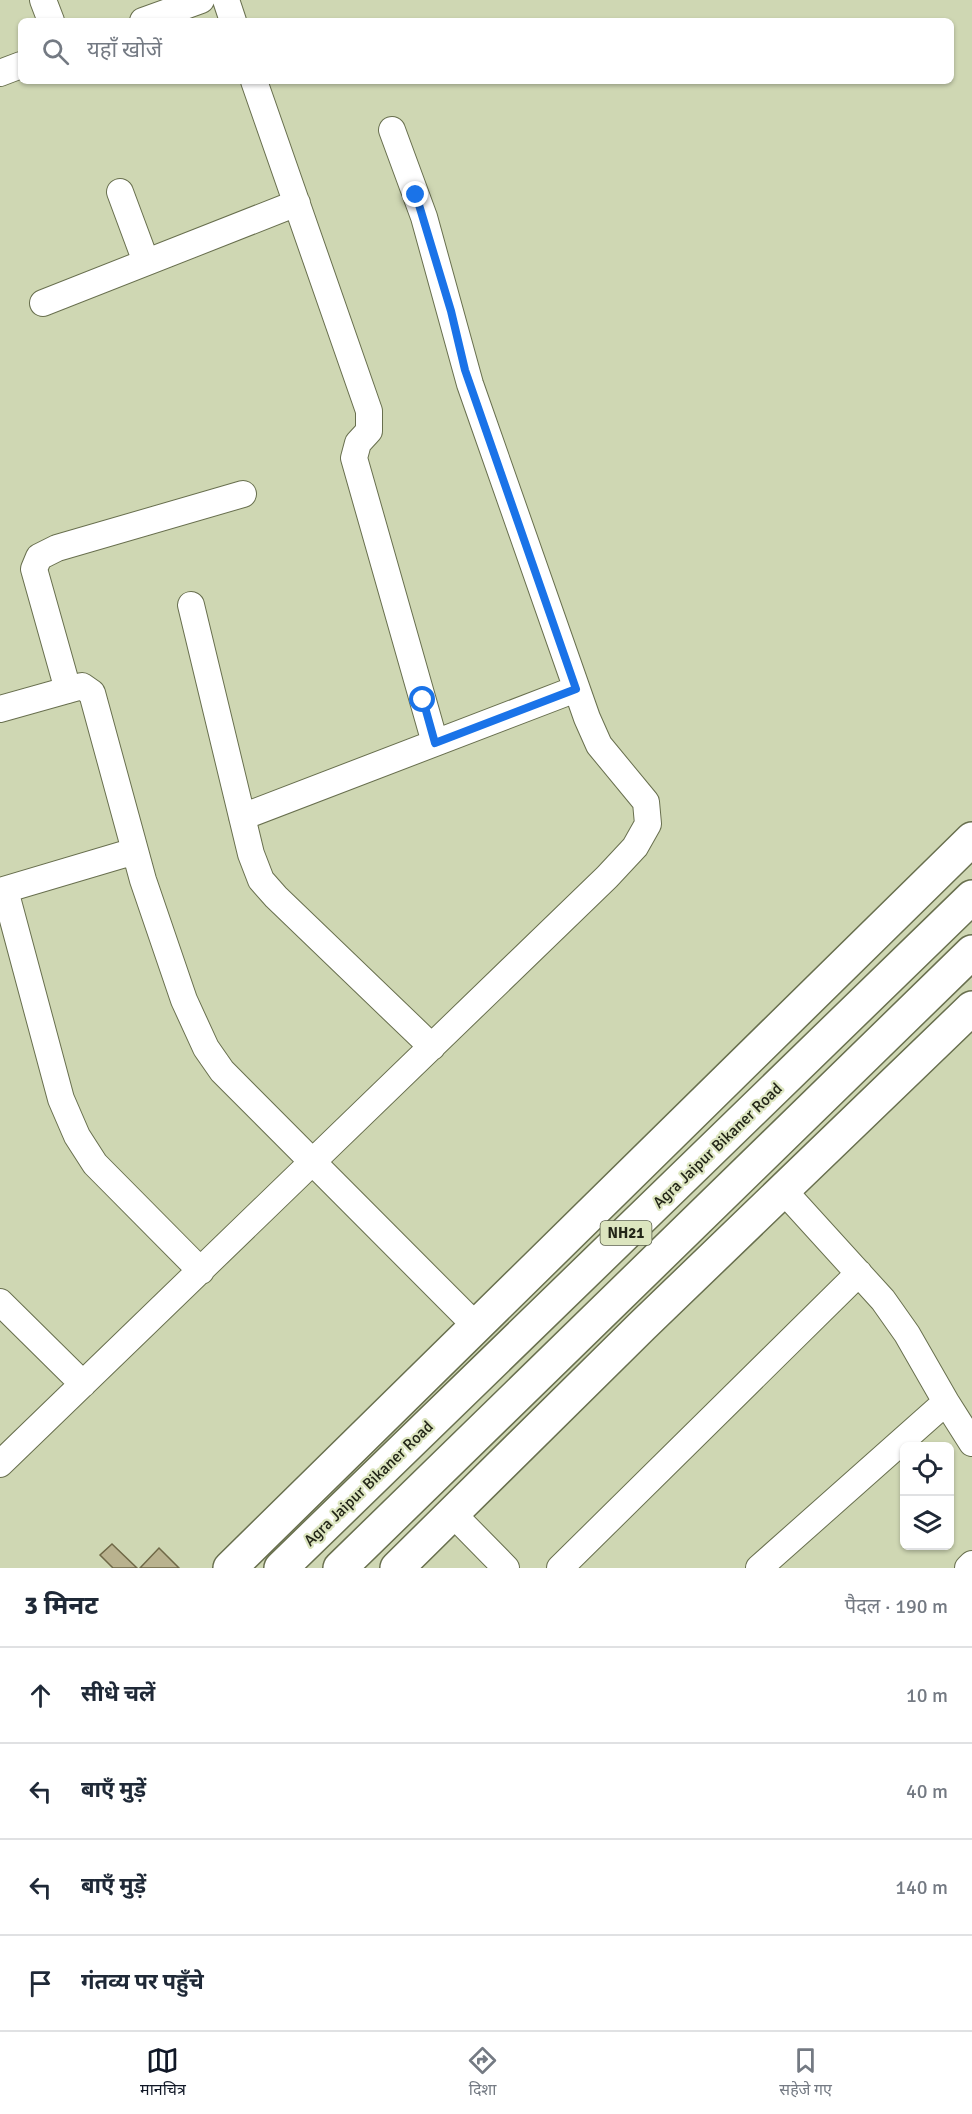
<!DOCTYPE html>
<html lang="hi">
<head>
<meta charset="utf-8">
<style>
	:root { --surface:#fff; --page:#f2f2f3; --text:#1f2937; --muted:#747a83; --line:#e0e1e3; --accent:#111827 }
	body { margin:0; font-family:Signika,"Noto Sans Devanagari",sans-serif; background:var(--page); color:var(--text) }
	.controls { position:absolute; right:18px; bottom:18px; display:grid; overflow:hidden; border-radius:9px; box-shadow:0 2px 4px #0004 }
	.controls button { width:54px; height:54px; display:grid; place-items:center; padding:0; border:0; border-bottom:2px solid var(--line); background:var(--surface); color:var(--text); font:30px sans-serif }
	.stop { position:absolute; width:18px; height:18px; margin:-14px; border:4px solid #1a73e8; border-radius:50%; background:#fff }
	.stop.end { background:#1a73e8; border-color:#fff; box-shadow:0 2px 6px #0008 }
	.list { margin:0; padding:0; list-style:none }
	h2 { display:flex; justify-content:space-between; align-items:center; height:78px; margin:0; padding:0 24px; font-size:26px }
	h2 small { font-size:20px; font-weight:400; color:var(--muted) }
	.list li { display:grid; grid-template-columns:39px 1fr auto; gap:18px; align-items:center; box-sizing:border-box; height:96px; padding:0 24px; border-top:2px solid var(--line) }
	.list b { display:block; font-size:22px; white-space:nowrap }
	.list em { font-size:20px; font-style:normal; color:var(--muted) }
	.icon { flex:none; width:33px; height:33px; fill:none; stroke:currentColor; stroke-width:2; stroke-linecap:round; stroke-linejoin:round }
	.map { position:relative; flex:none; width:972px; height:1568px; overflow:hidden }
	.search { position:absolute; background:var(--surface); box-shadow:0 2px 4px #0004; left:18px; right:18px; top:18px; height:66px; display:flex; align-items:center; gap:15px; box-sizing:border-box; padding:0 21px; border-radius:9px; color:var(--muted); font-size:22px }
	.sheet { height:462px; background:var(--surface) }
	nav { display:flex; justify-content:space-around; align-items:center; box-sizing:border-box; height:84px; border-top:2px solid var(--line); background:var(--surface); font-size:16px; color:var(--muted) }
	nav a { display:grid; justify-items:center; gap:3px }
	nav .on { color:var(--accent) }
	.map>svg:first-child { display:block }
</style>
</head>
<body>
<div class="map">
<svg width="972" height="1568" viewBox="0 0 972 1568">
	<rect width="100%" height="100%" fill="#cfd7b3"/>
	<path fill="#b9b28e" stroke="#6f6846" stroke-width="1.5" d="M 112,1544 L 137,1568 L 113,1568 L 100,1555 Z
		M 159,1548 L 179,1568 L 140,1568 Z"/>
	<g fill="none" stroke-linecap="round" stroke-linejoin="round">
		<defs>
			<path id="street" d="M 43,0 L 51,21
				M 226,0 L 233,21
				M 143,21 L 201,0
				M 0,73 L 21,65
				M 254,81 L 369,411 L 369,431 L 358,443 L 354,458 L 435,743
				M 120,192 L 146,262
				M 43,303 L 297,203
				M 191,605 L 251,854 L 261,880 L 276,897 L 432,1047
				M 68,690 L 34,569 L 39,557 L 57,548 L 243,494
				M 0,709 L 82,686 L 92,693 L 143,880 L 184,1000 L 206,1048 L 222,1071 L 476,1326
				M 242,817 L 576,689
				M 5,890 L 61,1099 L 77,1136 L 95,1164 L 201,1271
				M 0,891 L 135,851
				M 783,1190 L 883,1300 L 907,1334 L 946,1402 L 972,1443
				M 0,1302 L 83,1384
				M 0,1464 L 607,877 L 635,847 L 648,824 L 646,802 L 599,745 L 587,718 L 470,384 L 424,217 L 392,130
				M 452,1513 L 506,1568
				M 560,1568 L 859,1273
				M 759,1568 L 946,1402
				M 968,1568 L 972,1564"/>
			<path id="secondary" d="M 230,1568 L 972,839
				M 397,1568 L 642,1326 L 972,1008"/>
			<path id="highway" d="M 281,1568 L 972,897
				M 340,1568 L 972,952"/>
		</defs>
		<use href="#street" stroke="#686f4e" stroke-width="28"/>
		<use href="#secondary" stroke="#686f4e" stroke-width="36"/>
		<use href="#highway" stroke="#686f4e" stroke-width="36"/>
		<use href="#street" stroke="#fff" stroke-width="26"/>
		<use href="#secondary" stroke="#fff" stroke-width="33"/>
		<use href="#highway" stroke="#fff" stroke-width="33"/>
	</g>
	<g fill="none" stroke-linecap="round" stroke-linejoin="round">
		<path stroke="#1a73e8" stroke-width="8" d="M 416,195 L 451,311 L 465,370 L 576,689 L 435,743 L 423,700"/>
	</g>
	<g text-anchor="middle" stroke-width="4.5" stroke-linejoin="round" paint-order="stroke">
		<rect fill="#dce5bf" stroke="#5a5f4a" stroke-width="1.5" x="600.5" y="1221" width="51" height="24" rx="4.5"/>
		<g font-size="15" font-weight="bold" fill="#232618">
			<text x="626" y="1238">NH21</text>
		</g>
		<g font-size="16" fill="#232618" stroke="#dce5bf">
			<text transform="translate(717 1145) rotate(-44)" y="6">Agra Jaipur Bikaner Road</text>
			<text transform="translate(368 1483) rotate(-44)" y="6">Agra Jaipur Bikaner Road</text>
		</g>
	</g>
</svg>
<div class="controls">
<button><svg class="icon" aria-label="locate" viewBox="0 0 24 24"><circle cx="12" cy="12" r="6"/><path d="M12 2v4M12 18v4M2 12h4M18 12h4"/></svg></button>
<button><svg class="icon" aria-label="layers" viewBox="0 0 24 24"><path d="M12 4l9 5-9 5-9-5zM3 14l9 5 9-5"/></svg></button>
</div>
<div class="stop" style="left:423px;top:700px"></div>
<div class="stop end" style="left:416px;top:195px"></div>
<div class="search"><svg class="icon" aria-label="search" viewBox="0 0 24 24"><circle cx="10" cy="10" r="6"/><path d="M15 15l6 6"/></svg>यहाँ खोजें</div>
</div>
<section class="sheet">
<h2>3 मिनट<small>पैदल · 190 m</small></h2>
<ul class="list">
<li><svg class="icon" aria-label="ahead" viewBox="0 0 24 24"><path d="M12 20V5M6 11l6-6 6 6"/></svg><div><b>सीधे चलें</b></div><em>10 m</em></li>
<li><svg class="icon" aria-label="left" viewBox="0 0 24 24"><path d="M17 20v-9H6M10 6l-5 5 5 5"/></svg><div><b>बाएँ मुड़ें</b></div><em>40 m</em></li>
<li><svg class="icon" aria-label="left" viewBox="0 0 24 24"><path d="M17 20v-9H6M10 6l-5 5 5 5"/></svg><div><b>बाएँ मुड़ें</b></div><em>140 m</em></li>
<li><svg class="icon" aria-label="arrive" viewBox="0 0 24 24"><path d="M6 21V4h12l-3 4 3 4H6"/></svg><div><b>गंतव्य पर पहुँचे</b></div></li>
</ul>
</section>
<nav>
<a class="on"><svg class="icon" aria-label="map" viewBox="0 0 24 24"><path d="M3 6l6-2 6 2 6-2v14l-6 2-6-2-6 2zM9 4v14M15 6v14"/></svg>मानचित्र</a>
<a><svg class="icon" aria-label="directions" viewBox="0 0 24 24"><path d="M12 3l9 9-9 9-9-9zM9 14v-3h6M13 9l2 2-2 2"/></svg>दिशा</a>
<a><svg class="icon" aria-label="saved" viewBox="0 0 24 24"><path d="M7 4h10v16l-5-4-5 4z"/></svg>सहेजे गए</a>
</nav>
</body>
</html>
